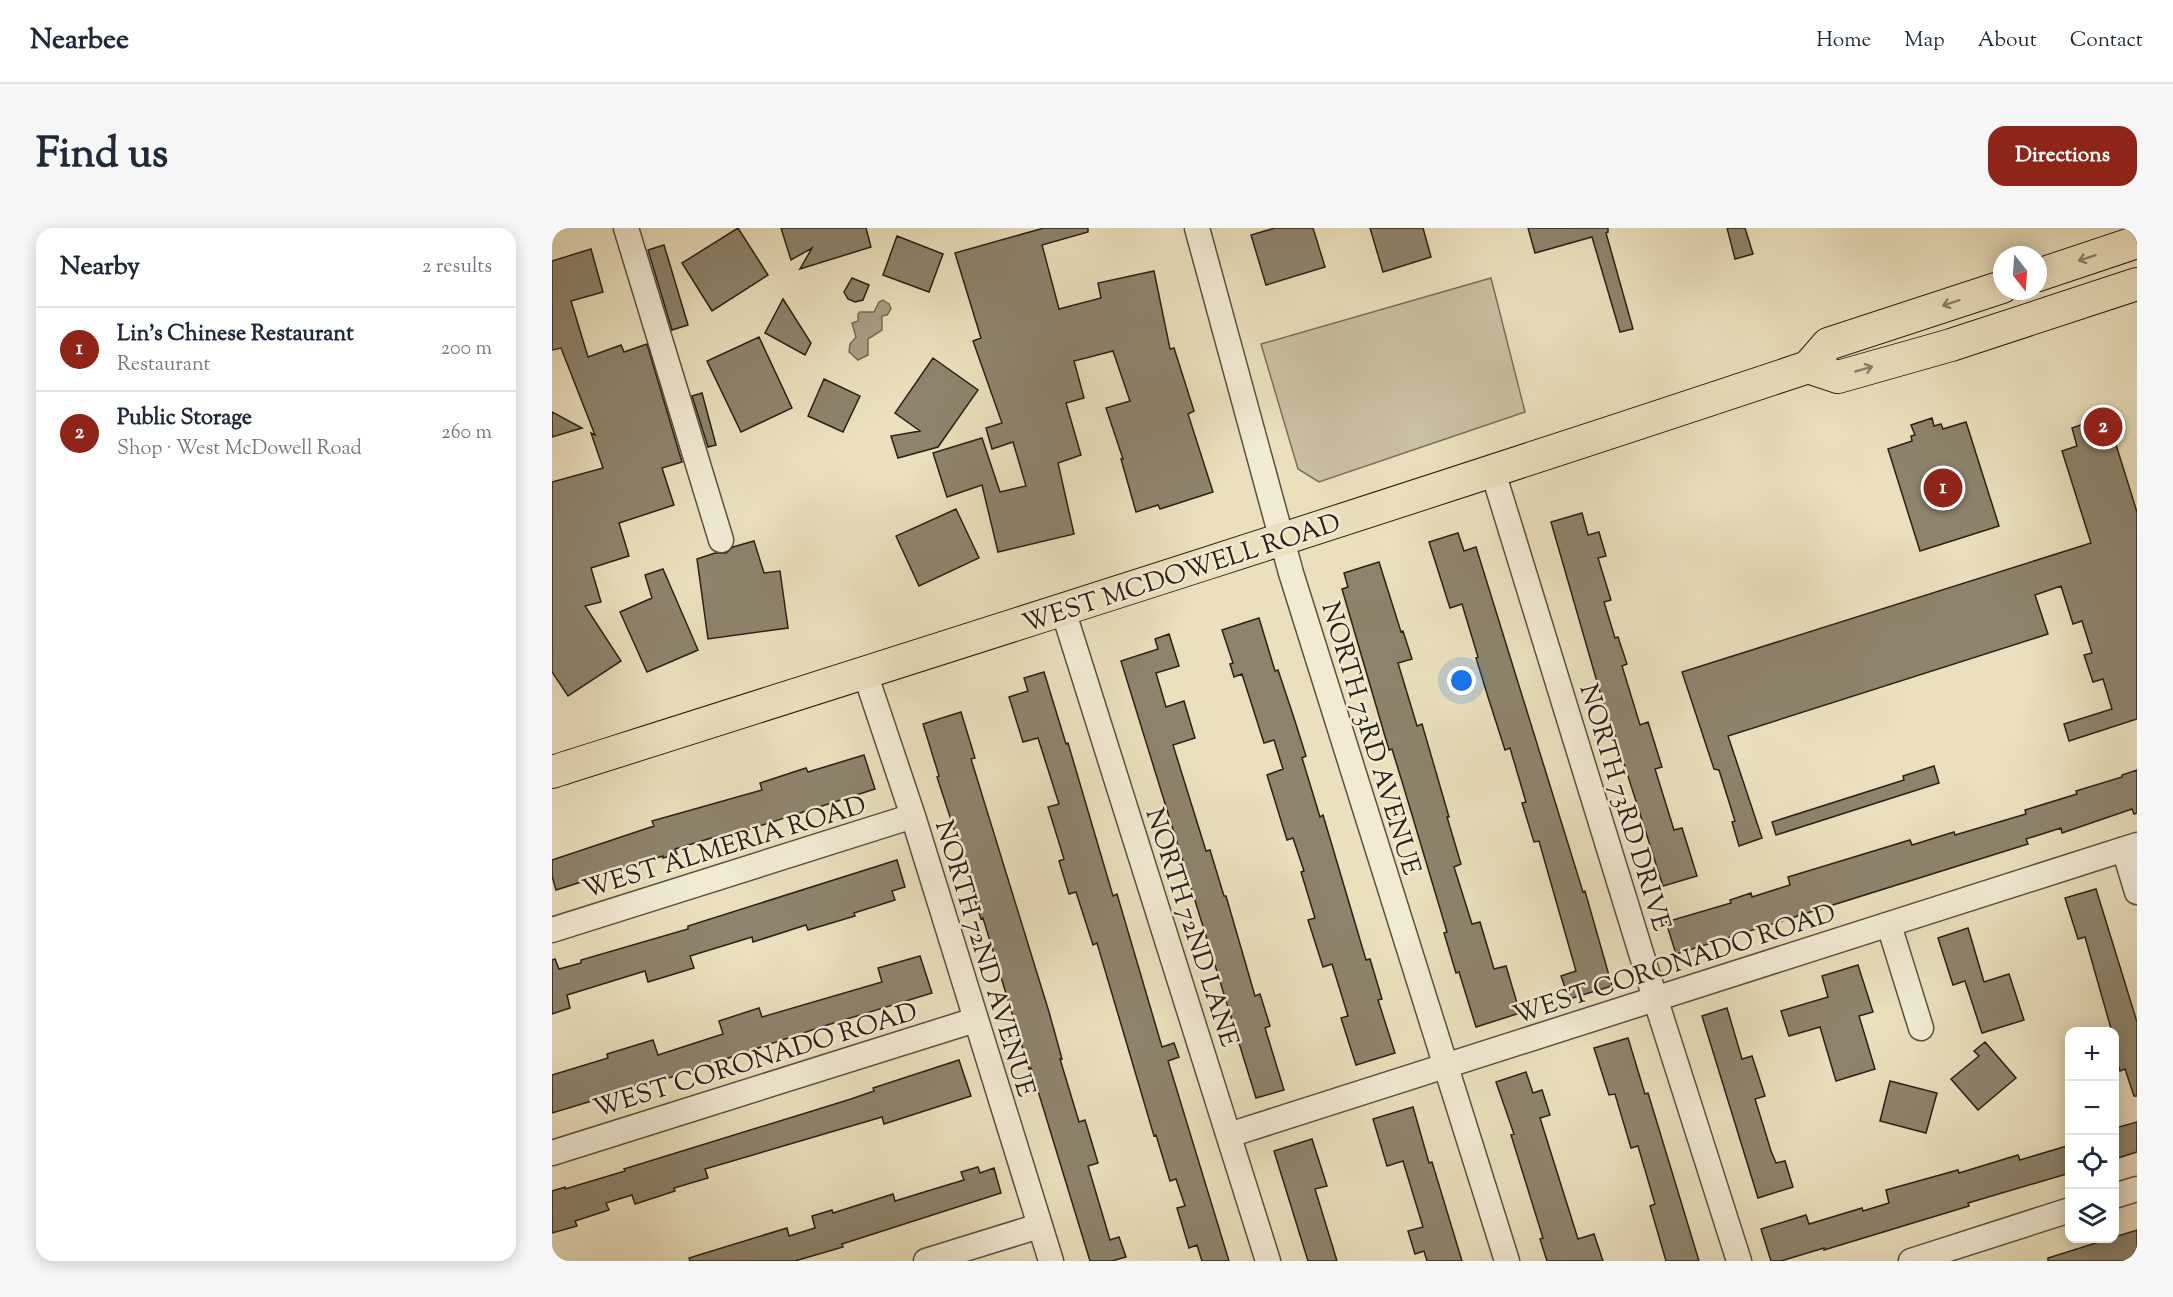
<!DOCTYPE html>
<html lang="en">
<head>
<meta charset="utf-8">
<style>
	:root { --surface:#fff; --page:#f6f6f7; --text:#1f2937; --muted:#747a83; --line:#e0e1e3; --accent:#8f2418 }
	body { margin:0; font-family:"Sorts Mill Goudy",serif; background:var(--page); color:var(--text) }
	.controls { position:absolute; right:18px; bottom:18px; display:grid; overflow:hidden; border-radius:12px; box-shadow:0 3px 15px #0003 }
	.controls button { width:54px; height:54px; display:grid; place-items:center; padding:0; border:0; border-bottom:2px solid var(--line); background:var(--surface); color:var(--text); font:30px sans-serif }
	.compass { position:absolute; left:1441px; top:18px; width:54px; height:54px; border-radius:50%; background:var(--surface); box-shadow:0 3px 15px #0003; rotate:163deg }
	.you { position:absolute; left:910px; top:453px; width:21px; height:21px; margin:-15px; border:4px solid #fff; border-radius:50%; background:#1a73e8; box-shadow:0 0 0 9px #1a73e833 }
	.badge { display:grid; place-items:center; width:39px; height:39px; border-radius:50%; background:var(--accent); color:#fff; font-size:20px; font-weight:700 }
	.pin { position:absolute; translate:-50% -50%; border:3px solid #fff; box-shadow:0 2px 6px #0006 }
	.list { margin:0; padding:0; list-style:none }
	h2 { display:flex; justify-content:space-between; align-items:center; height:78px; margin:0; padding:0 24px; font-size:26px }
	h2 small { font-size:20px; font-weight:400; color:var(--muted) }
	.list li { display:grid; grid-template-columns:39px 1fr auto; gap:18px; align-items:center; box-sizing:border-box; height:84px; padding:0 24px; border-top:2px solid var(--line) }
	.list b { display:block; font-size:22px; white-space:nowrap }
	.list p { margin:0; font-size:20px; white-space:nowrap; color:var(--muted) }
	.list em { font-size:20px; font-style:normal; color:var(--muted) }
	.icon { flex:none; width:33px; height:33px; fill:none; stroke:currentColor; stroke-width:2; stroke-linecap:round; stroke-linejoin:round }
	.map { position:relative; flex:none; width:1585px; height:1033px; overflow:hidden; border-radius:18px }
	header { display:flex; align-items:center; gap:36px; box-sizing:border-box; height:84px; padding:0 30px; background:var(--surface); border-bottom:2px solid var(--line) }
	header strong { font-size:28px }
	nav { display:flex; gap:33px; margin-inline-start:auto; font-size:21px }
	.intro { display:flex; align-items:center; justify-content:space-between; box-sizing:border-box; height:144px; padding:0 36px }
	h1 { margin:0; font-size:42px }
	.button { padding:15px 27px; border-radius:18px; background:var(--accent); color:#fff; font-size:21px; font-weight:700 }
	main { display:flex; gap:36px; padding:0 36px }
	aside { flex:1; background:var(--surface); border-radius:18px; box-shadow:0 3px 15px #0003 }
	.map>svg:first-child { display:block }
</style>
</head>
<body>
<header>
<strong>Nearbee</strong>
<nav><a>Home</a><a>Map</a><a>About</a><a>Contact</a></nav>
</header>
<div class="intro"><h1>Find us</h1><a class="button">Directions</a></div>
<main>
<aside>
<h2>Nearby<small>2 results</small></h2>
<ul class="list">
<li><span class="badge">1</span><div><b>Lin's Chinese Restaurant</b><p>Restaurant</p></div><em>200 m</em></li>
<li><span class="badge">2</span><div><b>Public Storage</b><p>Shop · West McDowell Road</p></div><em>260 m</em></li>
</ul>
</aside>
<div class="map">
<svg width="1585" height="1033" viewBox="0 0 1585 1033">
	<rect width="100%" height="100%" fill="#eae0bd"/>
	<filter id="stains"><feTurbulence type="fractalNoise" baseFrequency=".00333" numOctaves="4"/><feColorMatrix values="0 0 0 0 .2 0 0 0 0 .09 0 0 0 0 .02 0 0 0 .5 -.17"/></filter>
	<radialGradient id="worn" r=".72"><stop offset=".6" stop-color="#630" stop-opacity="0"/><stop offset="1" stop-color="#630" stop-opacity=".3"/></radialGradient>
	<path fill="#c9c0a1" stroke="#79705c" stroke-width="1.5" d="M 939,50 L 973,184 L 767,254 L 746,241 L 709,116 Z"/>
	<path fill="#a89f84" stroke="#756d58" stroke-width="1.5" d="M 331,72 L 337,76 L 339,81 L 335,87 L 330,88 L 330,102 L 316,111 L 316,127 L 306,132 L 297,124 L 298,116 L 304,109 L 300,95 L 306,93 L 306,86 L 308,84 L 322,84 L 327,74 Z"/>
	<path fill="#8d846d" stroke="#292116" stroke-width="1.5" d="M 186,0 L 216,47 L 160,83 L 130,35 Z
		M 229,0 L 314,0 L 319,19 L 248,41 L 260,20 L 239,32 Z
		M 492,0 L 536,0 L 536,4 L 490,17 L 507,81 L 549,70 L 546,55 L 602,43 L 618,121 L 622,120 L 642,183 L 636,186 L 661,264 L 608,281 L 606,277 L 584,284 L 569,231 L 571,231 L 554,180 L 578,173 L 561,123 L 522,133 L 532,170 L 514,175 L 529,227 L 506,235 L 522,306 L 446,324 L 430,257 L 395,269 L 381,225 L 430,210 L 448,264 L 474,258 L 461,214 L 440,221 L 434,200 L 450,195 L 421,113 L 429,110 L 403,25 Z
		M 723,0 L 761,0 L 773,39 L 714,57 L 699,7 Z
		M 818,0 L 871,0 L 879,29 L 831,44 Z
		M 976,0 L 1056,0 L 1056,4 L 1054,5 L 1081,101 L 1068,104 L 1040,9 L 983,25 Z
		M 1175,0 L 1193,0 L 1201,26 L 1183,31 Z
		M 345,8 L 391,26 L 377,64 L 331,47 Z
		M 112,17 L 136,97 L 120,102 L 96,22 Z
		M 39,21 L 51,64 L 19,73 L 36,129 L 69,117 L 72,124 L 95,116 L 130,234 L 110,240 L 122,277 L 67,295 L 77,328 L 39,340 L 49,374 L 33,378 L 69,433 L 16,468 L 0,444 L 0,254 L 51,240 L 39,205 L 43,207 L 9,120 L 0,122 L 0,33 Z
		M 300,50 L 317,57 L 311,72 L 303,74 L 296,71 L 292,64 Z
		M 231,71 L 259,115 L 253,127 L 213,105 Z
		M 207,109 L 240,180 L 189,204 L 155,133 Z
		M 381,130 L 426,162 L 386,219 L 346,230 L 339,208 L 368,203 L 343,185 Z
		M 272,151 L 308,168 L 291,204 L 256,188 Z
		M 150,165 L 164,217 L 156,219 L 140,168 Z
		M 0,184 L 30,200 L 0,209 Z
		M 1555,188 L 1585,284 L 1585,491 L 1517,513 L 1512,496 L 1560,481 L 1551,451 L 1541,454 L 1532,427 L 1540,425 L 1530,393 L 1521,396 L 1509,358 L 1483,367 L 1496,406 L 1176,508 L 1210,610 L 1187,618 L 1180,594 L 1183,593 L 1167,542 L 1162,541 L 1130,444 L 1539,315 L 1510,223 L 1525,218 L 1520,200 Z
		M 1380,190 L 1382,198 L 1389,196 L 1391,201 L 1414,194 L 1447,298 L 1368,323 L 1336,221 L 1360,213 L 1359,208 L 1363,207 L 1359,197 Z
		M 404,281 L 427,330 L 367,358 L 344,308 Z
		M 1030,285 L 1036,307 L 1047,304 L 1054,328 L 1046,330 L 1059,372 L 1052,374 L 1063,410 L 1066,409 L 1075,436 L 1070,438 L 1088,497 L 1096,494 L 1110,539 L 1103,541 L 1122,602 L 1130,600 L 1145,648 L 1111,658 L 1060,498 L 1058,499 L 999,294 Z
		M 906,305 L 912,323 L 924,319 L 1031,664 L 1033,663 L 1060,758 L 1017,771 L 1009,748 L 1024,743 L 987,613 L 982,614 L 970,575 L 974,574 L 958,520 L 953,522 L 936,469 L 924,430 L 926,429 L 910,376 L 898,380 L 877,314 Z
		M 202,313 L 212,345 L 228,343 L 236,400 L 156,411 L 145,331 L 163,325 L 174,325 L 181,319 Z
		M 827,334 L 849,404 L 851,403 L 860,431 L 846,435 L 865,498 L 870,496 L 897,589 L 895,589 L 909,636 L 902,639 L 920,696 L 928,694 L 942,741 L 954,738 L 968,785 L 924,799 L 907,744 L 904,745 L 892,705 L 895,704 L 852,560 L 840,521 L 837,522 L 790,361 L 796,359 L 792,345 Z
		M 111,341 L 146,422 L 95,444 L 68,384 L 100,370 L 93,347 Z
		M 707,390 L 723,443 L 726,442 L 742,490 L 754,528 L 750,530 L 768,589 L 771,587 L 814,732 L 818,731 L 830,771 L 826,772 L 843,825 L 804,837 L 789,790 L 796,788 L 780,736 L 771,739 L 756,692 L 763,690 L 749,644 L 752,643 L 741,610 L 735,612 L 715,547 L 731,541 L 722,512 L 712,515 L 690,446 L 682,449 L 678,436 L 681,435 L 670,402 Z
		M 617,406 L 627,438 L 604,445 L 614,479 L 632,473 L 643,510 L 621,517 L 654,623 L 658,622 L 672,668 L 674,668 L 703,768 L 708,766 L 718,798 L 713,800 L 732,862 L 704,870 L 569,433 L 606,421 L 603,411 Z
		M 492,444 L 514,516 L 516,515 L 561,668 L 565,666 L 610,819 L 622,815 L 627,829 L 616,833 L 677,1033 L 650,1033 L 645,1017 L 637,1020 L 625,980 L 633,978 L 624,951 L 618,953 L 604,907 L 602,908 L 545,715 L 541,717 L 524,664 L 517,666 L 507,633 L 512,631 L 496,579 L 507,576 L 486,510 L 471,514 L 457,469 L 476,463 L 472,450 Z
		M 409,484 L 423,530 L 419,531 L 497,784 L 510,831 L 508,831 L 527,894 L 533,892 L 546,935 L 536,938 L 550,985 L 558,1012 L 567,1009 L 574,1029 L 560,1033 L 538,1033 L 479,840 L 477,841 L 431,690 L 429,691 L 417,654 L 419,653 L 385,549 L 387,548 L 371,496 Z
		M 312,527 L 323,561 L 167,611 L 166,608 L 123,621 L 125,626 L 111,630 L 111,628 L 4,662 L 0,648 L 0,632 L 102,598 L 100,593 L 210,562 L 208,555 L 254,540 L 256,544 Z
		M 1382,538 L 1387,555 L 1224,607 L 1220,594 L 1352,552 L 1351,548 Z
		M 1585,542 L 1585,585 L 1582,586 L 1580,581 L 1510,605 L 1509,600 L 1474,611 L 1476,616 L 1124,726 L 1114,694 L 1179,675 L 1178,672 L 1199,665 L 1200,669 L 1238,657 L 1236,649 L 1358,612 L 1360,617 L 1402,604 L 1403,607 L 1474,586 L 1473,582 L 1525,566 L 1524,563 L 1570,549 L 1570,547 Z
		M 345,632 L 353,659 L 340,663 L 343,672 L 302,685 L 303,688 L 256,702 L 254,697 L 201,714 L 200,709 L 138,728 L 142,740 L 96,754 L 93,743 L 15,767 L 18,780 L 0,786 L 0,732 L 3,731 L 7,741 L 29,735 L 29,732 L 136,701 L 136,698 Z
		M 1544,661 L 1585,794 L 1585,868 L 1582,868 L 1573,841 L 1568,843 L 1563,826 L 1563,804 L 1560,804 L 1533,709 L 1526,711 L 1513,670 Z
		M 1416,700 L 1432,754 L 1457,746 L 1472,792 L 1430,805 L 1413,753 L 1401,757 L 1386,710 Z
		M 368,728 L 380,765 L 272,798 L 123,848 L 0,885 L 0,847 L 56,830 L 55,826 L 101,812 L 106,827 L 171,806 L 167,793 L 207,780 L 210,789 L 330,754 L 326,740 Z
		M 1306,737 L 1321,784 L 1307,788 L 1323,841 L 1284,853 L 1268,799 L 1237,808 L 1229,783 L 1276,769 L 1270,748 Z
		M 1175,780 L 1190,831 L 1200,828 L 1213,868 L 1203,871 L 1219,923 L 1224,935 L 1233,933 L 1241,959 L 1206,970 L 1150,788 Z
		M 1076,810 L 1093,866 L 1096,865 L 1147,1033 L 1114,1033 L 1098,978 L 1103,976 L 1086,918 L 1079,920 L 1063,866 L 1057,867 L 1042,820 Z
		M 1433,814 L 1464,850 L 1426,882 L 1399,851 L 1427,828 L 1422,823 Z
		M 407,832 L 419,868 L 332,896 L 330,889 L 153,941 L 156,950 L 122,960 L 123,963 L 83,976 L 80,967 L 54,975 L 57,982 L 23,993 L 25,998 L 0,1005 L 0,963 L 13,959 L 13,961 L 73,943 L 72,941 L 299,871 L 322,863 L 321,860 Z
		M 974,844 L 981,865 L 990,862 L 998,887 L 988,890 L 1026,1011 L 1042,1006 L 1051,1033 L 995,1033 L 988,1011 L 991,1010 L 959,907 L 962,906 L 944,854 Z
		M 1338,853 L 1385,865 L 1374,905 L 1328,893 Z
		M 861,879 L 877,935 L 880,934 L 910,1033 L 875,1033 L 872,1023 L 863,1026 L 856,1003 L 871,999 L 851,933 L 835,938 L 821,891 Z
		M 1585,894 L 1585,924 L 1563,931 L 1563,900 Z
		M 760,911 L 775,958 L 763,961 L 785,1033 L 756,1033 L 722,923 Z
		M 1518,917 L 1518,945 L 1416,975 L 1417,978 L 1272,1022 L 1272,1020 L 1229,1033 L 1219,1033 L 1209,1001 L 1254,987 L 1257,996 L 1310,980 L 1311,983 L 1337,975 L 1334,962 L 1406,942 L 1407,945 L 1466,927 L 1468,932 Z
		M 426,939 L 428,945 L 442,940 L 449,965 L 290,1016 L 291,1019 L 243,1033 L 138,1033 L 137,1030 L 235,1000 L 237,1008 L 263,1000 L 260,988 L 280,982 L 281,985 L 341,966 L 343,973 L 392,958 L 412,952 L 409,944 Z
		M 1585,1002 L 1585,1033 L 1496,1033 L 1496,1030 Z"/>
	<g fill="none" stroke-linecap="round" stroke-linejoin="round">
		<defs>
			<path id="minor" d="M 74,0 L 169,312
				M 645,0 L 739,345 L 955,1033
				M 941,244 L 1098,754 L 1187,1033
				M 511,382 L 716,1033
				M 313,445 L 361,588 L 499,1033
				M 1572,621 L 1585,664
				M 1337,697 L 1369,800
				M 0,702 L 361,588
				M 677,907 L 1585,617
				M 0,925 L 423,792
				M 1562,968 L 1585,961
				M 374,1033 L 487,998
				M 1359,1033 L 1518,982"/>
			<path id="major" d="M 1486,47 L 1585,14
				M 1256,139 L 1286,149 L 1399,117 L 1585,56
				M 0,544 C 419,411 839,278 1256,139 L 1276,116 L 1450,59"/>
		</defs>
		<use href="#minor" stroke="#595140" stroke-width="27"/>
		<use href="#major" stroke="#292116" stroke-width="34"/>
		<use href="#minor" stroke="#f1ebd4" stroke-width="24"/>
		<use href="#major" stroke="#eae0bd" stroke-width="32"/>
	</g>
	<defs><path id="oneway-shaft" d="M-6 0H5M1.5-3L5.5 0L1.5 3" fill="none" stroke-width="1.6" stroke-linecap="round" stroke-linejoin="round" transform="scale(1.5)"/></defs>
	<g stroke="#8a806a">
		<use href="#oneway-shaft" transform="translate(1535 30) rotate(162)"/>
		<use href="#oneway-shaft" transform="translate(1399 75) rotate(162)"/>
		<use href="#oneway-shaft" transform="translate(1312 141) rotate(-16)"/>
	</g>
	<g text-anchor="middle" stroke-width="5" stroke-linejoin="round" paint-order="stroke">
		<g font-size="26" fill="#292116" stroke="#f1ebd4">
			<text transform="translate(629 344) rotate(-18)" y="9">WEST MCDOWELL ROAD</text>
			<text transform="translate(820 510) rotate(73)" y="9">NORTH 73RD AVENUE</text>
			<text transform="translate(1074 579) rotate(73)" y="9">NORTH 73RD DRIVE</text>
			<text transform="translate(172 618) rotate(-17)" y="9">WEST ALMERIA ROAD</text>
			<text transform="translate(641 699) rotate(72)" y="9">NORTH 72ND LANE</text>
			<text transform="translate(434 730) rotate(73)" y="9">NORTH 72ND AVENUE</text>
			<text transform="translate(1122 735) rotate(-18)" y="9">WEST CORONADO ROAD</text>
			<text transform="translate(203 831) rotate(-17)" y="9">WEST CORONADO ROAD</text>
		</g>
	</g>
	<rect width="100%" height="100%" filter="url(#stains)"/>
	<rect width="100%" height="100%" fill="url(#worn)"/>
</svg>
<div class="controls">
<button>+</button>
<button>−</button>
<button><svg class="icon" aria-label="locate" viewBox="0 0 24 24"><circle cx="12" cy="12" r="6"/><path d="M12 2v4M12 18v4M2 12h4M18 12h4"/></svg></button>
<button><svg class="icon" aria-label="layers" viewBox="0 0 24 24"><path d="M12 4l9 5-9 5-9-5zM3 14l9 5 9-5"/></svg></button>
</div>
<svg class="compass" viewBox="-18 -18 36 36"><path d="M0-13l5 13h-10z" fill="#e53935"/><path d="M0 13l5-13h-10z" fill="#747a83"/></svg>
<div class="you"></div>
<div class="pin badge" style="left:1391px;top:260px">1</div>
<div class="pin badge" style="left:1551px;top:199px">2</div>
</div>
</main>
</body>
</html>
